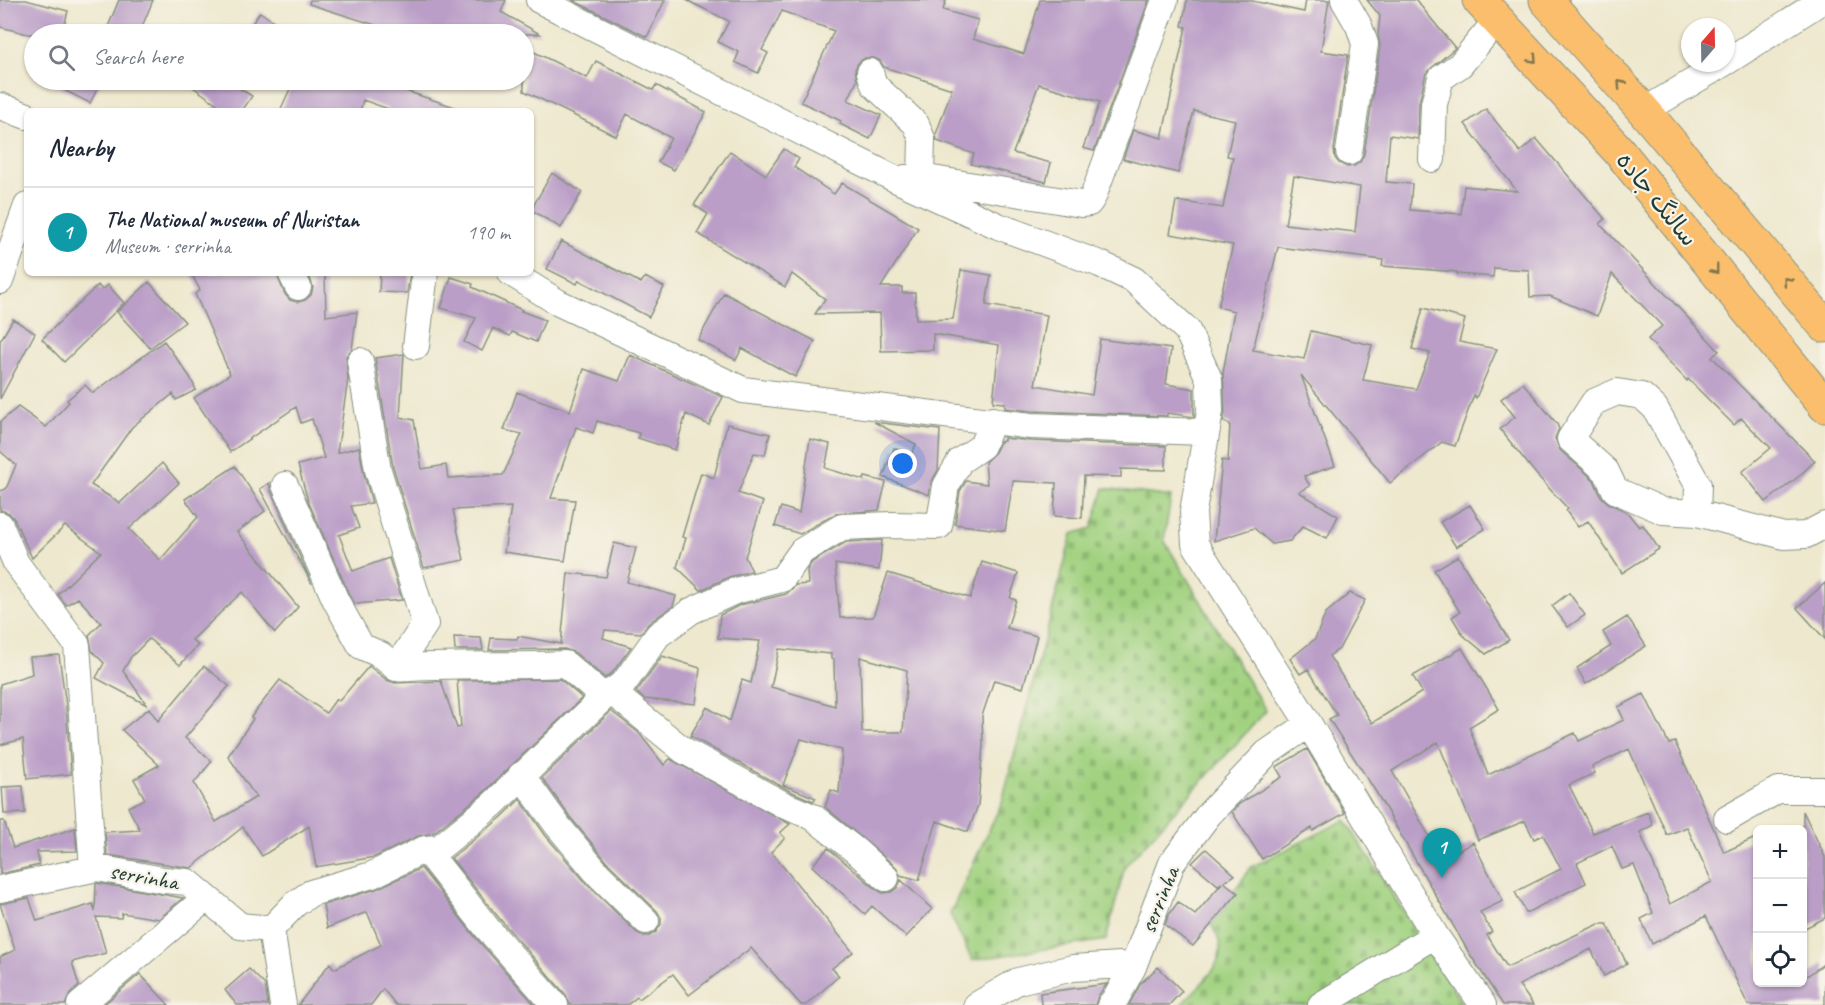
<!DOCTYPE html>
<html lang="en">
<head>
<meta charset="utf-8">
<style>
	:root { --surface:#fff; --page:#f2f2f3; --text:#1f2937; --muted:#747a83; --line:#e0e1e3; --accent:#0f766e }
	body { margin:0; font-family:Caveat,"Playpen Sans Arabic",sans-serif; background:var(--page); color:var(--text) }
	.controls { position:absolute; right:18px; bottom:18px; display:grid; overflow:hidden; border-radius:9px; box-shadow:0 2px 4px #0004 }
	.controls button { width:54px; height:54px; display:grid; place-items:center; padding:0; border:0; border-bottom:2px solid var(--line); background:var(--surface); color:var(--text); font:30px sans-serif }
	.compass { position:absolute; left:1681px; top:18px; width:54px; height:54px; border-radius:50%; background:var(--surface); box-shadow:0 2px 4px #0004; rotate:20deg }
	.you { position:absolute; left:903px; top:464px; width:21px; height:21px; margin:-15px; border:4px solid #fff; border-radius:50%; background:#1a73e8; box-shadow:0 0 0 9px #1a73e833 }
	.badge { display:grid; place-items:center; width:39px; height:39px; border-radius:50%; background:var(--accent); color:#fff; font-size:20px; font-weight:700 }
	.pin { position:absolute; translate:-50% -50px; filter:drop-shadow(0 2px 3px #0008) }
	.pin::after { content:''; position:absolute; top:32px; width:21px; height:18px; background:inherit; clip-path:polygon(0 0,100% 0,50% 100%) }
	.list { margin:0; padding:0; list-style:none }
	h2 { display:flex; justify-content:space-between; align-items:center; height:78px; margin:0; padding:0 24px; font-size:26px }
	h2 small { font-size:20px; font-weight:400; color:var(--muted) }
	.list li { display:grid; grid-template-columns:39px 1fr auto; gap:18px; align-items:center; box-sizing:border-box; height:90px; padding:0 24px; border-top:2px solid var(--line) }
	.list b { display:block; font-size:22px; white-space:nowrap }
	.list p { margin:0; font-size:20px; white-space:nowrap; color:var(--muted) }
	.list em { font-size:20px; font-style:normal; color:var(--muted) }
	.icon { flex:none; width:33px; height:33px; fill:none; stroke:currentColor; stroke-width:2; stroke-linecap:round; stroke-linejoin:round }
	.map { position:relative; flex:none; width:1825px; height:1005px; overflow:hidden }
	.search { position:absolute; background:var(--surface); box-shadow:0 2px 4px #0004; left:24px; top:24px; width:510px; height:66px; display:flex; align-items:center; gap:15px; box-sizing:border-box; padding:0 21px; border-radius:33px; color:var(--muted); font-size:22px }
	.panel { position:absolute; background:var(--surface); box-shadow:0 2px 4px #0004; left:24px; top:108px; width:510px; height:168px; border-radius:9px }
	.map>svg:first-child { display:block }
</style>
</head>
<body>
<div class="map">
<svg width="1825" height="1005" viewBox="0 0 1825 1005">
	<defs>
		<pattern id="cemetery-stones" width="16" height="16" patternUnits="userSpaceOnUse" patternTransform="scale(1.5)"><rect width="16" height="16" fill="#a1d280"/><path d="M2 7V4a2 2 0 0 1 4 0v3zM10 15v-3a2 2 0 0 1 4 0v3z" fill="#8ab56f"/></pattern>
	</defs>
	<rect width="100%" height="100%" fill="#f7f3e8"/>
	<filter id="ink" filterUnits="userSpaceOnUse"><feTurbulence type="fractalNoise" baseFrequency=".0167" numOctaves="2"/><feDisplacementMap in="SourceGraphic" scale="12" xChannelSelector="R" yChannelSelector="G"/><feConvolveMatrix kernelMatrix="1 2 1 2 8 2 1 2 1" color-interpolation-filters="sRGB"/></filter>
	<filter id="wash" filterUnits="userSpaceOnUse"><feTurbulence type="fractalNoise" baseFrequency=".008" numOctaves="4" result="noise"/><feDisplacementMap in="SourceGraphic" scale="24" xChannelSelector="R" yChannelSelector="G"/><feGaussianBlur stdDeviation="1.35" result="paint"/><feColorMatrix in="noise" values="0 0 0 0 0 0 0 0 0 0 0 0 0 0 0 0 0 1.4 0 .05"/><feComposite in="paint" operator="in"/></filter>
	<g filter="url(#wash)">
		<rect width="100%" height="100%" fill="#eee8ce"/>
		<path fill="url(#cemetery-stones)" stroke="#60885a" stroke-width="1.5" d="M 1104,488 L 1171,497 L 1164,540 L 1266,711 L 1125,866 L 1106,940 L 972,960 L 950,914 L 1002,802 L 1072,534 L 1092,528 Z
			M 1345,820 L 1463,1005 L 1181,1005 C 1194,989 1227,967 1219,941 C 1217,935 1213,929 1211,923 L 1251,867 Z"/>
		<g id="blocks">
			<path fill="#ba9ec7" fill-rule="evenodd" d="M 0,0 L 26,0 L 68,11 L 62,34 L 28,34 L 0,27 Z
				M 119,0 L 153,0 L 139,34 L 105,34 Z
				M 310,0 L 506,0 L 501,12 L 540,34 L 383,34 L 385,28 L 309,4 Z
				M 572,0 L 665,0 L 647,37 Z
				M 686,0 L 946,0 L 943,10 L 978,20 L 973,39 L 1024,54 L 1040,0 L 1149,0 L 1094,151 L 1083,148 L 1100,102 L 1039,84 L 1013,153 L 1051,163 L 1046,182 L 971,164 L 974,154 L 937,141 L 936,134 L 952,89 L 884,67 L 880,61 L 874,58 L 865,58 L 859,62 L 855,69 L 857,81 L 848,100 L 881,115 L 870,139 L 840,124 L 841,121 L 801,102 L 834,31 L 782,11 L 762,50 L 768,53 L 758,73 L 735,62 L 739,52 L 718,42 L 729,21 Z
				M 1187,0 L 1248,0 L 1304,12 L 1306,0 L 1329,0 L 1321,51 L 1348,55 L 1334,150 L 1335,158 L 1339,163 L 1347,167 L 1354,166 L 1360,162 L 1364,154 L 1380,46 L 1378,34 L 1380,16 L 1367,0 L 1416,0 L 1455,48 L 1426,73 L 1419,103 L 1418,139 L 1390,135 L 1386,182 L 1412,184 L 1410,210 L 1461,214 L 1464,186 L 1517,191 L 1465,124 L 1486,109 L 1520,152 L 1536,138 L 1605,219 L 1600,224 L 1719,351 L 1712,357 L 1815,461 L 1798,477 L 1766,502 L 1742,472 L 1771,448 L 1741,418 L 1734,425 L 1688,379 L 1687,381 L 1648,339 L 1662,326 L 1612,274 L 1597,316 L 1550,296 L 1530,297 L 1529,270 L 1494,268 L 1493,277 L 1457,274 L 1457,272 L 1382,266 L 1383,260 L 1278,247 L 1253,350 L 1304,359 L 1311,331 L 1372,345 L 1363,380 L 1416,389 L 1430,353 L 1412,349 L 1423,308 L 1465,319 L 1459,342 L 1497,349 L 1476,398 L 1474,395 L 1455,446 L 1442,442 L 1390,483 L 1301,375 L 1335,466 L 1304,476 L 1310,486 L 1299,492 L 1338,516 L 1327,538 L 1303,526 L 1290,541 L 1272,544 L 1254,528 L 1214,541 L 1222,460 L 1228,461 L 1230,424 L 1223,422 L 1225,411 L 1223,373 L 1234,311 L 1218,307 L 1233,245 L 1170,234 L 1176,201 L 1223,208 L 1233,157 L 1227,156 L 1235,120 L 1194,111 L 1178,173 L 1123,159 L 1133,130 L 1162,138 L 1186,27 L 1182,26 ZM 1294,176 L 1360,187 L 1355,232 L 1285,224 Z
				M 260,12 L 292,34 L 245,34 Z
				M 524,47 L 587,78 L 596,61 L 653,90 L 656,85 L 706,112 L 674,170 L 658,162 L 671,138 L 627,114 L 616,136 L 524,91 Z
				M 44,80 L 102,80 L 90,103 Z
				M 183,80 L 226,80 L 252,96 L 242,111 L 212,111 L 217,104 Z
				M 294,80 L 392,80 L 390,86 L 455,107 L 455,111 L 394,111 L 363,100 L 360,111 L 280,111 Z
				M 784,149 L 799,159 L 794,167 L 834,194 L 842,183 L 918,228 L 881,287 L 902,287 L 902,293 L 915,293 L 916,320 L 953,319 L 961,270 L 991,275 L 986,305 L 1047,315 L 1035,385 L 1092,395 L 1100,339 L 1171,349 L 1166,384 L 1194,389 L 1194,417 L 1167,413 L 1167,416 L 1032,411 L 1005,408 L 1005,403 L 993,402 L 999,345 L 933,334 L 933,350 L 881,351 L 880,313 L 815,314 L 825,299 L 792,274 L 785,287 L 697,233 L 708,214 L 694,205 L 730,151 L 766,175 Z
				M 552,173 L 582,192 L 561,228 L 531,210 Z
				M 561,241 L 641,283 L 645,277 L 664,287 L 649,317 L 579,280 L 577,284 L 547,269 Z
				M 191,273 L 276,273 L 285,294 L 290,300 L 298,302 L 305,300 L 311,295 L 313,287 L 308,273 L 325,273 L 326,316 L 357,312 L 352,349 L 346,356 L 348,379 L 337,453 L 359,447 L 364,474 L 372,503 L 351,506 L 359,528 L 339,535 L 353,571 L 389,558 L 402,600 L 355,604 L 349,594 L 308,501 L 298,465 L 324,458 L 312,419 L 301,423 L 296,407 L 230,452 L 194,398 L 230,374 L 195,294 L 200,290 Z
				M 380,273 L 410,274 L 407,293 L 379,292 Z
				M 451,277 L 473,284 L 472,287 L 522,310 L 521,311 L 545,320 L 536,342 L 512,332 L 510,336 L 493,328 L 482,351 L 464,342 L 476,318 L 441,308 Z
				M 149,282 L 185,322 L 150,348 L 117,312 Z
				M 98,285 L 102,290 L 108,285 L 124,303 L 64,362 L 42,339 Z
				M 724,293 L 815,341 L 795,377 L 742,348 L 736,360 L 698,340 Z
				M 13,319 L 35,333 L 0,399 L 0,341 Z
				M 164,341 L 190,377 L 196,390 L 176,400 L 173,394 L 132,427 L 91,485 L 120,503 L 162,463 L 179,483 L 129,529 L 160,560 L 198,517 L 185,499 L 235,466 L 265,511 L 237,532 L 298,607 L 275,633 L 242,592 L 192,640 L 198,645 L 180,665 L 149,639 L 131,657 L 123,671 L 147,705 L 96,678 L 104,663 L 92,651 L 89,635 L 101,623 L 78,598 L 66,605 L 58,594 L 101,552 L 65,526 L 32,558 L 14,519 L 9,513 L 0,510 L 0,491 L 6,489 L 16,465 L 0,451 L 0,422 L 18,407 L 46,427 L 69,402 L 67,400 L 85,385 L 93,393 Z
				M 404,354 L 400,417 L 414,420 L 422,469 L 446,465 L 448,478 L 503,475 L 522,434 L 504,430 L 517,392 L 570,411 L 584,369 L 619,381 L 630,355 L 723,397 L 709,425 L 686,414 L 675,450 L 638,438 L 639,433 L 597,421 L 593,433 L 576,427 L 551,498 L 575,500 L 565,561 L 504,552 L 511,507 L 453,510 L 464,560 L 424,568 L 393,467 L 375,358 Z
				M 1523,383 L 1557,424 L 1559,429 L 1555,438 L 1560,450 L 1594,480 L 1601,496 L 1608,503 L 1627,512 L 1639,527 L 1643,525 L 1659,549 L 1622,573 L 1588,521 L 1578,527 L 1566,511 L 1568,509 L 1536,474 L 1500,429 L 1515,417 L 1501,399 Z
				M 874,422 L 940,430 L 938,470 L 931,483 L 929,495 L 883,477 L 894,448 L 912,454 L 916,444 Z
				M 727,424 L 770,434 L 765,455 L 754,453 L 738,493 L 763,502 L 745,557 L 752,571 L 729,577 L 701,590 L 677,567 L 686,538 L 682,537 L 701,473 L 714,478 Z
				M 1004,438 L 1030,441 L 1166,446 L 1166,470 L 1121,469 L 1121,477 L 1084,476 L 1082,518 L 1054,516 L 1056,483 L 1013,481 L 1005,531 L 955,524 L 960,491 L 966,481 L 987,484 L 985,462 L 995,452 L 1000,442 L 1004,441 Z
				M 810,439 L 830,444 L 825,468 L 864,480 L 865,477 L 886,482 L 879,510 L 835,514 L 800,534 L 775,526 L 781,507 L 799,513 Z
				M 269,483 L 271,491 L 312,584 L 260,489 Z
				M 1470,505 L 1485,529 L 1456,547 L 1440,522 Z
				M 882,540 L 879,570 L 835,564 L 840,618 L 873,617 L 888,573 L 970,598 L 982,562 L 1018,573 L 1010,598 L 1016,600 L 1007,628 L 1037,636 L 1023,688 L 994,680 L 982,716 L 983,745 L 978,805 L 968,832 L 937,821 L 919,880 L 900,875 L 896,867 L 825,807 L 831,790 L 839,793 L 842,750 L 801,739 L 783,785 L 816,798 L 813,801 L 790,791 L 690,736 L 707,707 L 730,721 L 742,680 L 751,683 L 760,641 L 718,638 L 720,615 L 740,605 L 786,594 L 796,585 L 808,584 L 807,570 L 812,562 L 846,542 ZM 779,649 L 831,654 L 831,659 L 834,659 L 835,706 L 771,687 ZM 860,657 L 907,670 L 903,732 L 862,732 Z
				M 614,543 L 636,548 L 627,582 L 676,596 L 673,606 L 649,623 L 641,633 L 605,630 L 603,638 L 631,647 L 613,672 L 605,678 L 575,653 L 565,649 L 489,650 L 491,638 L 517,639 L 518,636 L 561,644 L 568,573 L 606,577 Z
				M 1458,556 L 1509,640 L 1486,654 L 1463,635 L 1452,617 L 1460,612 L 1434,570 Z
				M 1825,583 L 1825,639 L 1797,608 Z
				M 1350,593 L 1365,600 L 1339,649 L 1329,656 L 1372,723 L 1422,692 L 1413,676 L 1462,648 L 1499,709 L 1469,727 L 1488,775 L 1575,733 L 1579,741 L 1624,720 L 1618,707 L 1644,694 L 1669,744 L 1675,742 L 1724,852 L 1758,837 L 1758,982 L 1803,982 L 1803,979 L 1825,963 L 1825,1005 L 1748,1005 L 1706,916 L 1652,944 L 1641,919 L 1653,913 L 1634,865 L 1622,869 L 1612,846 L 1577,863 L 1586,883 L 1526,913 L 1515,892 L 1561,869 L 1543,835 L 1534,839 L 1525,821 L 1478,840 L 1438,742 L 1392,771 L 1443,860 L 1473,842 L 1503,901 L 1480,912 L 1492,932 L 1487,935 L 1507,967 L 1599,924 L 1607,924 L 1627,964 L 1604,976 L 1591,949 L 1519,985 L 1533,1005 L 1503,1005 L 1468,951 L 1376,792 L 1329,719 L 1337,715 L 1308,669 L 1300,674 L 1290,659 L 1315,639 L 1326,613 ZM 1629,749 L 1667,835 L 1687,827 L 1712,882 L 1670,904 L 1640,832 L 1653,825 L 1648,812 L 1593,833 L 1569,785 L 1595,773 L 1592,767 Z
				M 1569,593 L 1585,615 L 1568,627 L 1552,606 Z
				M 1627,617 L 1646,646 L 1586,684 L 1577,668 L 1611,646 L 1603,632 Z
				M 454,637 L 481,638 L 483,650 L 455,650 Z
				M 59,655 L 66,706 L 71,774 L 27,779 L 23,739 L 0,745 L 0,684 L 32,674 L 30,657 Z
				M 662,656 L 700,668 L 696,704 L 644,699 L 636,692 Z
				M 204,666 L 229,686 L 185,738 L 212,761 L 194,783 L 216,822 L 256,797 L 228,756 L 253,719 L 251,717 L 280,680 L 326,713 L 336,699 L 339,701 L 369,666 L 387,680 L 395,683 L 441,681 L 457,728 L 461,727 L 457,680 L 560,679 L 582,698 L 482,794 L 433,833 L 418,836 L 375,857 L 316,867 L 309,826 L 262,856 L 243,827 L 191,868 L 107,855 L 105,832 L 140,830 L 128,807 L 145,799 L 134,779 L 159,765 L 122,730 L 149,708 L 158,721 Z
				M 611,711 L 639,733 L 664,765 L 670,759 L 790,824 L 780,833 L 785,838 L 771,852 L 853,952 L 832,968 L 839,976 L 806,1005 L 801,1005 L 751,948 L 689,995 L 673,974 L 639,999 L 637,997 L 627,1005 L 570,1005 L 566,995 L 499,918 L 451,858 L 502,817 L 520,799 L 546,836 L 587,884 L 636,932 L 643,936 L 649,936 L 656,932 L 661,924 L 661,918 L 657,911 L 609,864 L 570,817 L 542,778 Z
				M 1307,749 L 1345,813 L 1313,831 L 1312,828 L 1262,859 L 1232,812 L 1239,804 L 1282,777 L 1276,767 Z
				M 23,786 L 25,813 L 4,814 L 2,787 Z
				M 1803,811 L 1825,857 L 1825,918 L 1803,929 Z
				M 0,821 L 4,821 L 13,848 L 75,828 L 77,851 L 37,852 L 39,865 L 0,874 Z
				M 828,848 L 876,889 L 883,893 L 891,892 L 897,888 L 901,880 L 932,909 L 906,937 L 872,906 L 865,914 L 812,866 Z
				M 1206,849 L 1235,875 L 1224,882 L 1238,893 L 1193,946 L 1165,925 L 1168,916 L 1178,902 L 1195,915 L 1222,883 L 1218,885 L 1192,863 Z
				M 421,868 L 476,938 L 535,1005 L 396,1005 L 383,989 L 371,1005 L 298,1005 L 330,963 L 334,969 L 381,945 L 367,912 L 327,928 L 323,905 L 376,889 Z
				M 97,883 L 183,898 L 159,919 L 122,913 L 121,918 L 96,917 L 106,953 L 72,962 L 79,986 L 70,994 L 65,1005 L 0,1005 L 0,957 L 15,950 L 0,904 L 29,898 L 37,921 L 93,904 L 95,912 L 96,884 Z
				M 1158,967 L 1182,991 L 1169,1005 L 1129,1005 L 1141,983 Z
				M 249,969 L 265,985 L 268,1005 L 237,1005 L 225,990 Z
				M 140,974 L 169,1005 L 103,1005 Z
				M 1107,984 L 1098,996 L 1095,1005 L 1041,1005 L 1040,993 Z"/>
		</g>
	</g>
	<g filter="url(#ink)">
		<use href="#blocks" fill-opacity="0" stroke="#869281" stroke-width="1.5"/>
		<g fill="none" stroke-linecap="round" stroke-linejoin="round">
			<defs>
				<path id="minor" d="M 539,0 L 893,178 L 998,226 L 1100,264 L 1134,280 L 1187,330 L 1209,379 L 1210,411 L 1193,512 L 1195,544 L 1304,716 L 1435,935 L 1483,1005
					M 1344,0 L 1359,26 L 1365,44 L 1349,152
					M 1726,62 L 1823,0
					M 870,72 L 874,85 L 916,124 L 922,139 L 921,177
					M 0,106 L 27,116
					M 1644,111 L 1724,63
					M 1432,159 L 1434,104 L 1441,78 L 1460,65 L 1497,20
					M 905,178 L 921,177 L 1081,204 L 1089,203 L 1093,197 L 1165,0
					M 291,273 L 298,287
					M 511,273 L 559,303 L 743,390 L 1031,426 L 1205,432
					M 0,281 L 27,206
					M 416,346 L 425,273
					M 360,361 L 378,470 L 425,624 L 396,668
					M 285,485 L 336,601 L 361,646 L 381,655 L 396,668 C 452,663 509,667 565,664 L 604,697
					M 1697,513 L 1698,485 L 1655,408 L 1642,396 L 1617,392 L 1594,402 L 1570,439 L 1606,471 L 1615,490 L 1663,511 L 1697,513 L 1784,536 L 1806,535 L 1825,525
					M 0,525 L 16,563 L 77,645 L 93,869
					M 612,692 L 683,750 L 784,805 L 813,817 L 856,851 L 886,878
					M 521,775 L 558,826 L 598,874 L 646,921
					M 1727,819 L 1778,790 L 1825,790
					M 425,849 L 487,928 L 555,1005
					M 0,889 L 97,868 L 164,880 L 188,882 L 240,926 L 271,929 L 283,1005
					M 271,929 L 295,904 L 311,893 L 372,875 L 425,849 L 439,848 L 492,805 L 604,697 L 624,683 L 658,635 L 691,611 L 735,591 L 782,579 L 802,551 L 842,527 L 891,525 L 939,526 L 946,486 L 960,461 L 982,446 L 993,420
					M 80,1005 L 206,898
					M 977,1005 L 1018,981 L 1073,968 L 1121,965 L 1133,967 L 1172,863 L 1209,814 L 1267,753 L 1309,724
					M 1110,1005 L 1116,998 L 1133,967
					M 1321,1005 L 1435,935"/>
				<path id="highway" d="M 1479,0 L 1618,150 L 1825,406
					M 1546,0 L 1644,111 L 1825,326"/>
			</defs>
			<use href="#minor" stroke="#869281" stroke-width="28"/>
			<use href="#highway" stroke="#869281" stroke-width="35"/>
			<use href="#minor" stroke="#fff" stroke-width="26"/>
			<use href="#highway" stroke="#fabe6d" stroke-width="33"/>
		</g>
		<defs><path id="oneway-chevron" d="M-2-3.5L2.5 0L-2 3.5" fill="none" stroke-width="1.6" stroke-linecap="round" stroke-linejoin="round" transform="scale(1.5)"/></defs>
		<g stroke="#82774e">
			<use href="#oneway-chevron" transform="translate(1533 59) rotate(47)"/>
			<use href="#oneway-chevron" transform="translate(1621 84) rotate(-132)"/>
			<use href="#oneway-chevron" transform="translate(1715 270) rotate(51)"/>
			<use href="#oneway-chevron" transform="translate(1787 281) rotate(-130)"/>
		</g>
	</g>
	<g text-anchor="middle" stroke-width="4.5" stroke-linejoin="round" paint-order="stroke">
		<g font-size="24" fill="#1f3d34" stroke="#f7f3e8">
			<text transform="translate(1657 199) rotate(51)" y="8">سالنگ جاده</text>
			<text transform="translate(144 876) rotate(10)" y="8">serrinha</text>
			<text transform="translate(1159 900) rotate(-68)" y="8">serrinha</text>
		</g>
	</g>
</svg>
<div class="controls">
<button>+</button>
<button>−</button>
<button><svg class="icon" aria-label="locate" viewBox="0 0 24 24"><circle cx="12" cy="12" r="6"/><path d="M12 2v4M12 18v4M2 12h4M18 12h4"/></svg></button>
</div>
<svg class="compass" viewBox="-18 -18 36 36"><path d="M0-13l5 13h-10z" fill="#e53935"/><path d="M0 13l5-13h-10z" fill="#747a83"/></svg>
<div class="you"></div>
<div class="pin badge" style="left:1442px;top:878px;background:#0f9aa8">1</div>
<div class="search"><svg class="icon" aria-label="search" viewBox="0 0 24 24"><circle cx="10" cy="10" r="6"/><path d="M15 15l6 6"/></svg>Search here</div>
<section class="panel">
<h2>Nearby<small></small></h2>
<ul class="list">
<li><span class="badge" style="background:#0f9aa8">1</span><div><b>The National museum of Nuristan</b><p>Museum · serrinha</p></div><em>190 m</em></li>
</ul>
</section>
</div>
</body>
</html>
